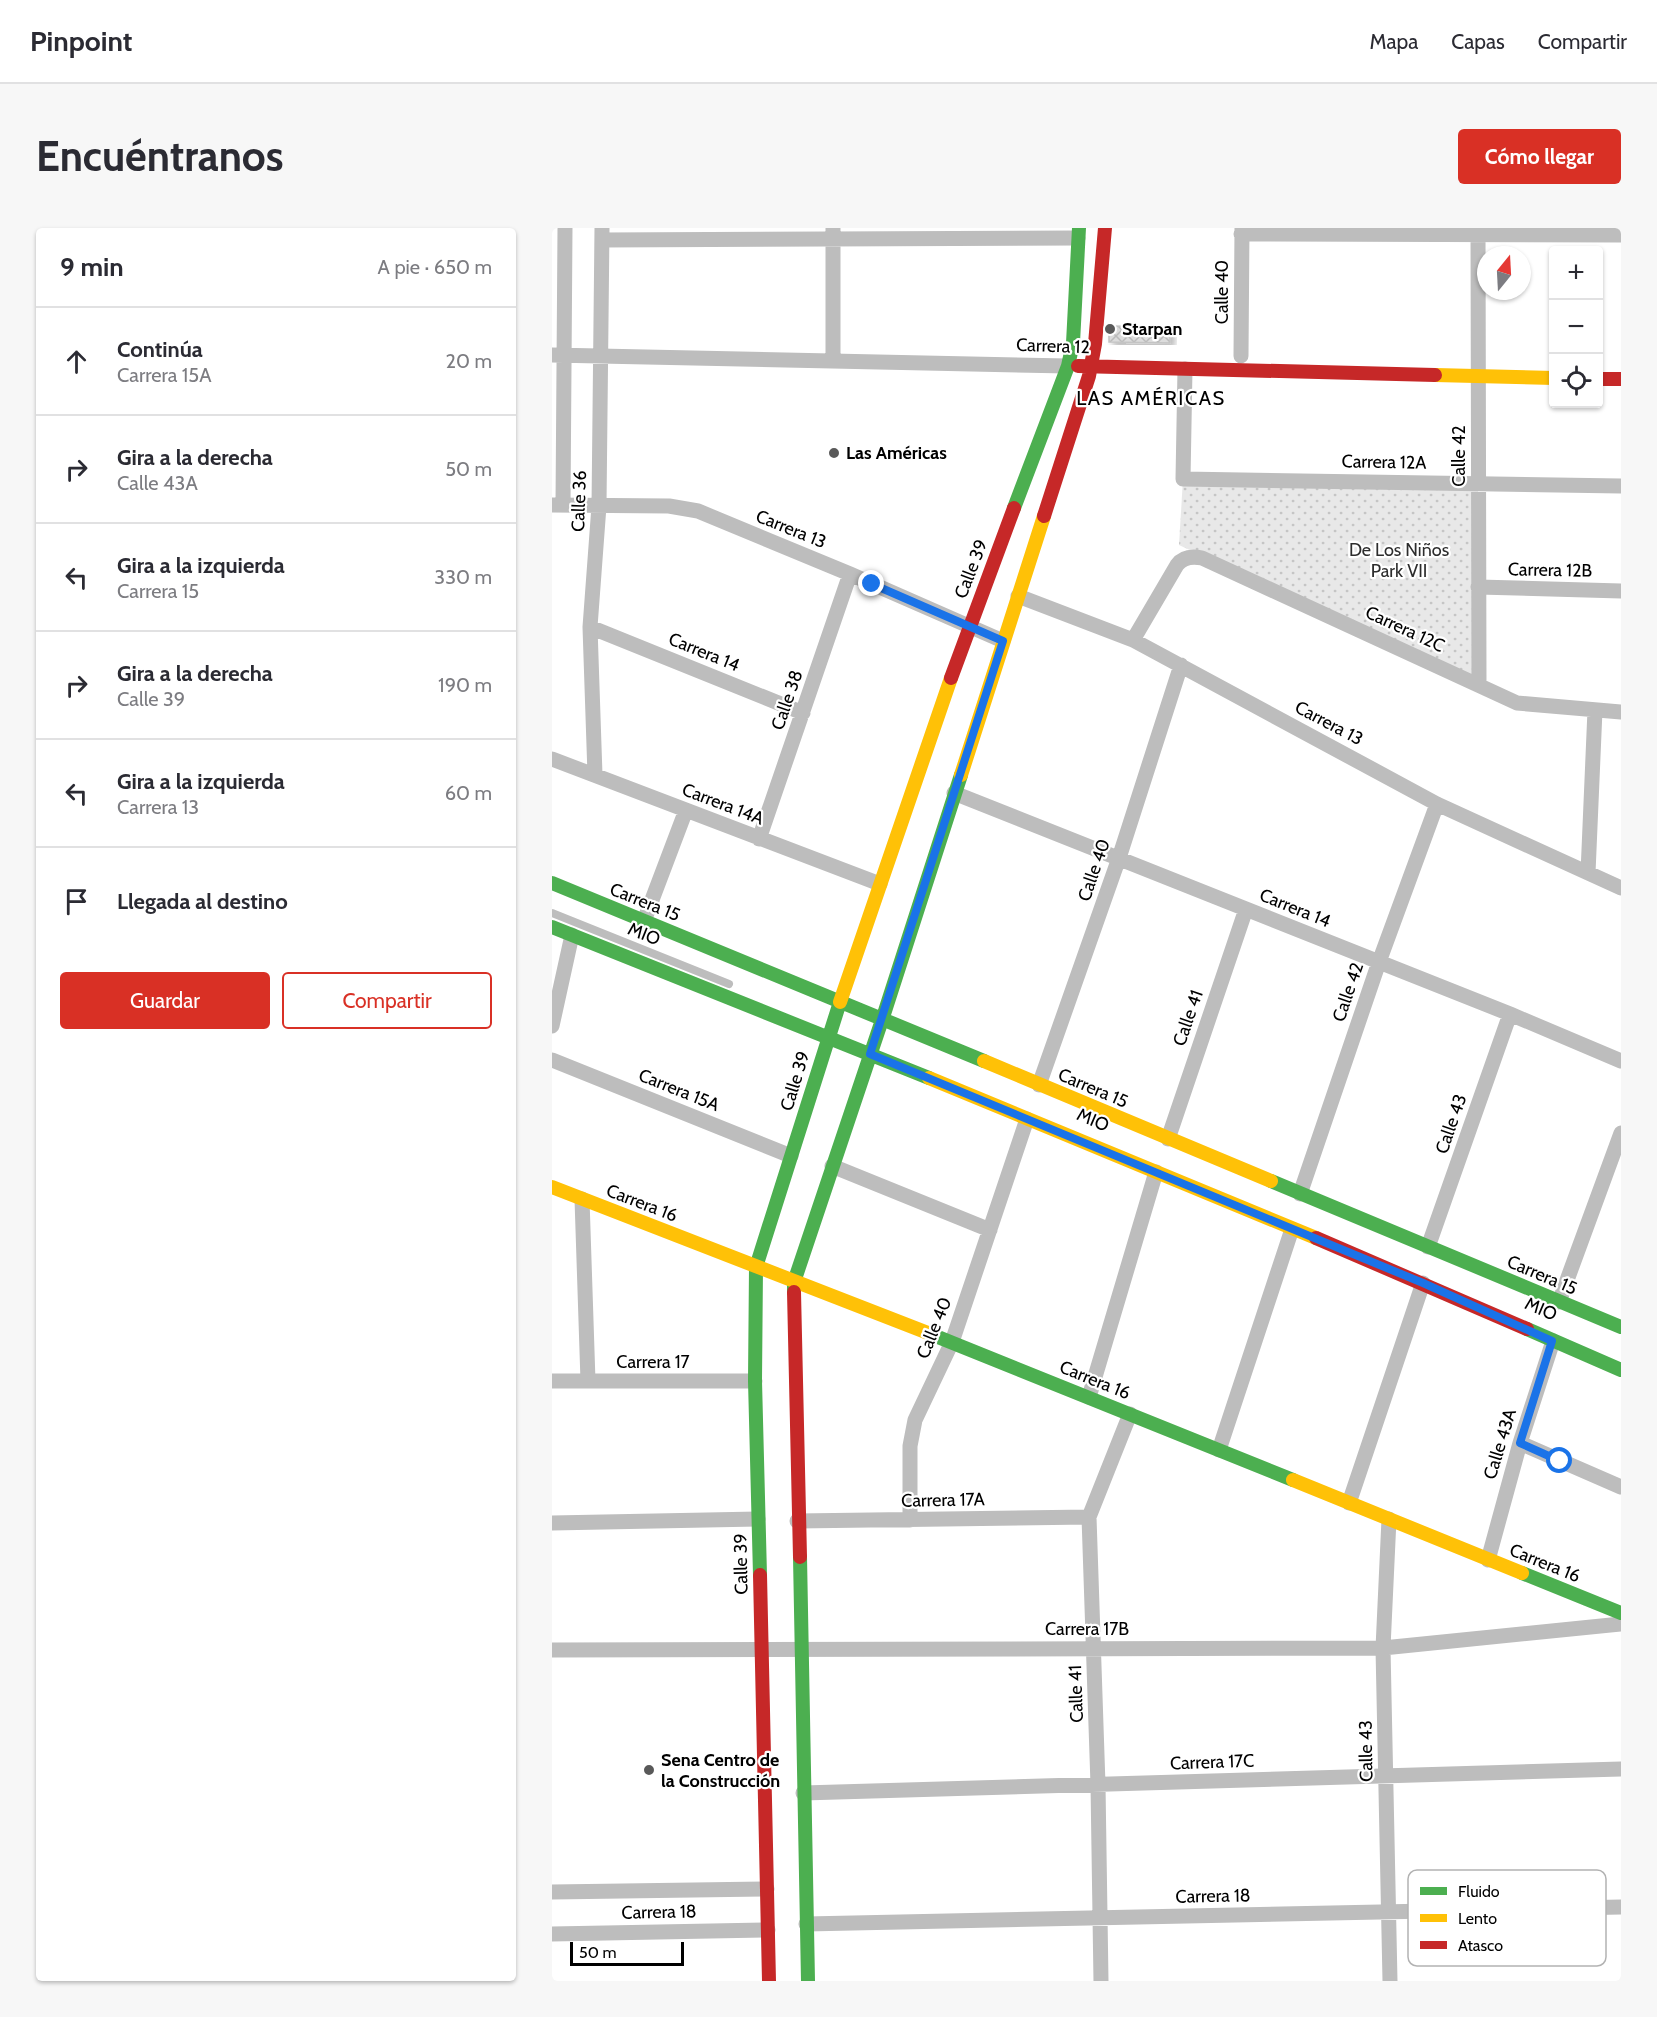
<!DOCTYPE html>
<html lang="es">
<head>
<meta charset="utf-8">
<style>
	:root { --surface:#fff; --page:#f7f7f7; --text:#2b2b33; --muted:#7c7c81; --line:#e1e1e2; --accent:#d93025 }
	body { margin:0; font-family:Cabin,sans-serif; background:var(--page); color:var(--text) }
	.controls { position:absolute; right:18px; top:18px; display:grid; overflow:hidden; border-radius:6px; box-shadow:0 2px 4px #0004 }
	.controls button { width:54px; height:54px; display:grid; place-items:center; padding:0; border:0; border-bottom:2px solid var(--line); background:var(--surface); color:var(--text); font:30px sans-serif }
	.compass { position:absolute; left:925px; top:18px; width:54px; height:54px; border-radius:50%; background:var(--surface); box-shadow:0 2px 4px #0004; rotate:18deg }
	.scale { position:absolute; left:18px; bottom:15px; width:114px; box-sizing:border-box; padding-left:6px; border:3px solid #000; border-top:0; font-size:16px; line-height:21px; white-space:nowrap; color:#000; -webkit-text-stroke:4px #fff; paint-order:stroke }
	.stop { position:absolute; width:18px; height:18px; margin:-14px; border:4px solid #1a73e8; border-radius:50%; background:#fff }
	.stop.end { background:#1a73e8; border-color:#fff; box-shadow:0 2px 6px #0008 }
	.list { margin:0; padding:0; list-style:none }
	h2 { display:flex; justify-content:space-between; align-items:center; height:78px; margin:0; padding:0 24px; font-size:26px }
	h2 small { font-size:20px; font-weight:400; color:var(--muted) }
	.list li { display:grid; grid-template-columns:39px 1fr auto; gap:18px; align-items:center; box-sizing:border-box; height:108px; padding:0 24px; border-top:2px solid var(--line) }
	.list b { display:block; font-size:22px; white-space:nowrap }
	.list p { margin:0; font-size:20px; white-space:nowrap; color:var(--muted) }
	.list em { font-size:20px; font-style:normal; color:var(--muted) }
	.actions { display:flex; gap:12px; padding:18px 24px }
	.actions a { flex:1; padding:14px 0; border:2px solid var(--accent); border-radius:6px; text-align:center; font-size:21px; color:var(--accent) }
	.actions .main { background:var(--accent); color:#fff }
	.icon { flex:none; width:33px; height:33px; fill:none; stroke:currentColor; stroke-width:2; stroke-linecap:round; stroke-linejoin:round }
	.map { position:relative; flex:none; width:1069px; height:1753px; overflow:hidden; border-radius:6px }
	header { display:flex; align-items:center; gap:36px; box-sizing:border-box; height:84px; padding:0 30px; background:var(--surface); border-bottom:2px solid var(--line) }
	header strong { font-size:28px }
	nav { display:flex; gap:33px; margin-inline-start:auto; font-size:21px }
	.intro { display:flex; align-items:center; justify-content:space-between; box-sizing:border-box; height:144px; padding:0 36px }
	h1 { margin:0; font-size:42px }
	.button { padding:15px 27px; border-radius:6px; background:var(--accent); color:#fff; font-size:21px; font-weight:700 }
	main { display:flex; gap:36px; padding:0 36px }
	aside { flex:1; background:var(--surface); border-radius:6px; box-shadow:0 2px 4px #0004 }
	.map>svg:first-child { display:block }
</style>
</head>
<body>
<header>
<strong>Pinpoint</strong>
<nav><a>Mapa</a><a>Capas</a><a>Compartir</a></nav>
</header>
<div class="intro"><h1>Encuéntranos</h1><a class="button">Cómo llegar</a></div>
<main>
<aside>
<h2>9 min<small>A pie · 650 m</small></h2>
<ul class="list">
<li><svg class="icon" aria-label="ahead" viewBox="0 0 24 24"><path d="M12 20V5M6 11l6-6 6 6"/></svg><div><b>Continúa</b><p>Carrera 15A</p></div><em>20 m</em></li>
<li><svg class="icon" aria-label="right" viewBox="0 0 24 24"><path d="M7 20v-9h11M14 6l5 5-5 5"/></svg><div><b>Gira a la derecha</b><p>Calle 43A</p></div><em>50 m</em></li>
<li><svg class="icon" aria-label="left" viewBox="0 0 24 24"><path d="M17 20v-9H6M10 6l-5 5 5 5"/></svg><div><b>Gira a la izquierda</b><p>Carrera 15</p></div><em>330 m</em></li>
<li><svg class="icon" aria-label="right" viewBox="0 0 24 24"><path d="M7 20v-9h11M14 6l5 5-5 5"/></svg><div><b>Gira a la derecha</b><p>Calle 39</p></div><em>190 m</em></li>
<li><svg class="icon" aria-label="left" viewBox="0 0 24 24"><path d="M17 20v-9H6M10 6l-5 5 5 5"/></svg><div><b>Gira a la izquierda</b><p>Carrera 13</p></div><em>60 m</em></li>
<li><svg class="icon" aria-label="arrive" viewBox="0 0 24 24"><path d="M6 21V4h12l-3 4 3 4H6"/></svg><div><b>Llegada al destino</b></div></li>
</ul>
<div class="actions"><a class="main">Guardar</a><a>Compartir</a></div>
</aside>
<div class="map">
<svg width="1069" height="1753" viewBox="0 0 1069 1753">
	<defs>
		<pattern id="park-dots" width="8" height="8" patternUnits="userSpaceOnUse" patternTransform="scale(1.5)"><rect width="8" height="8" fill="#e8e8e8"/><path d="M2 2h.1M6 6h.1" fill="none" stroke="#c5c5c5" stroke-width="1.8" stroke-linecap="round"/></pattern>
		<pattern id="building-cross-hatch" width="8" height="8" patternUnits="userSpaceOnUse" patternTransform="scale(1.5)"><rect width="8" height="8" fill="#dcdcdc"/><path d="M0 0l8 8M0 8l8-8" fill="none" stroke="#bbb"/></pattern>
		<filter id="shadow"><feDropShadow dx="4.5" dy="4.5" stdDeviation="3" flood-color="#0004"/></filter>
	</defs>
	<rect width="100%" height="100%" fill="#fff"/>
	<path fill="url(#park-dots)" d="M 631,251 L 926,254 L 927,457 L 627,317 Z"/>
	<path fill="url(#building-cross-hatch)" stroke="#c4c4c4" stroke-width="1.5" filter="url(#shadow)" d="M 557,98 L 618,99 L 618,115 L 557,114 Z"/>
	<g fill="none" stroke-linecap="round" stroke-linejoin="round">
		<path stroke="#bdbdbd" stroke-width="8" d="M 0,685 L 177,756"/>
		<path stroke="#bdbdbd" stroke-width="15" d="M 926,0 L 927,457
			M 689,6 L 1069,7
			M 50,12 L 526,10
			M 0,127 L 516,138
			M 689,128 L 690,0
			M 281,132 L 281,0
			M 633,141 L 631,251 L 1069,258
			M 0,277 L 117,278 L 146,283 L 298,346 L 451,413
			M 11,277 L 13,0
			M 926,359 L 1069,363
			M 466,368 L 581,412 L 885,576 L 1069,660
			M 38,399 L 251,485
			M 581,412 L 625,337 C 631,329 640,328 650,330 L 965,475 L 1069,484
			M 0,531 L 328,656
			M 43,547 L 38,399 L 47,278 L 50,0
			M 402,565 L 958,786 L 1069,833
			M 207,611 L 298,346
			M 1036,645 L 1043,482
			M 92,693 L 134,582
			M 0,798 L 20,707
			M 0,832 L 239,928
			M 487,857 L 567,630 L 629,437
			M 616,911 L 694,681
			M 280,938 L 438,1002
			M 748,966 L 827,734 L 885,576
			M 30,971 L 36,1153
			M 876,1019 L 958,786
			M 1007,1074 L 1069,905
			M 0,1153 L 203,1153
			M 537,1169 L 604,944
			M 968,1215 L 1069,1259
			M 667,1222 L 740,1001
			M 797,1275 L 871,1055
			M 837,1291 L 831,1420 L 838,1753
			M 358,1292 L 358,1218 L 363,1192 L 400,1114 L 475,891
			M 245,1293 L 537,1289
			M 0,1295 L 206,1291
			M 936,1332 L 968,1215 L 1001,1113
			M 0,1422 L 831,1420 L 1069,1396
			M 251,1565 L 1069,1541
			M 0,1664 L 215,1661
			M 254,1696 L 1069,1679
			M 0,1706 L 216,1702
			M 549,1753 L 546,1557 L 537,1289 L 578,1186"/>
		<path stroke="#4caf50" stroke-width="14" d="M 462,280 L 516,138 L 521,115 L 527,0
			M 0,655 L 432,833
			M 0,699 L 377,850
			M 719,953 L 1069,1099
			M 242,1064 L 242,1054 L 333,783 L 409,547
			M 975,1101 L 1069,1142
			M 376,1105 L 741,1252
			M 248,1329 L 256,1753
			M 970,1345 L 1069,1385
			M 208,1347 L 203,1153 L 204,1039 L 288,774"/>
		<path stroke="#ffc107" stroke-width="14" d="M 883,147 L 1002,150
			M 409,547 L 492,288
			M 288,774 L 399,450
			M 432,833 L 719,953
			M 377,850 L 764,1010
			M 0,959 L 376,1105
			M 741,1252 L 970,1345"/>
		<path stroke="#c62828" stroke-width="14" d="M 526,138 L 883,147
			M 1046,151 L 1069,151
			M 492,288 L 537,148 L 543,116 L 553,0
			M 399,450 L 462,280
			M 764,1010 L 975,1101
			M 242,1064 L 248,1329
			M 208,1347 L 217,1753"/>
	</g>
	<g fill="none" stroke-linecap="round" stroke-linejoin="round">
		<path stroke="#1a73e8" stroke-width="8" d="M 320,356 L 451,413 L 318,826 L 871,1055 L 1000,1113 L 968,1215 L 1008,1233"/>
	</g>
	<g fill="#595959" stroke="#fff" stroke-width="2">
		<circle cx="558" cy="101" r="6"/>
		<circle cx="282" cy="225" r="6"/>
		<circle cx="97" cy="1542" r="6"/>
	</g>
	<g text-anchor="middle" stroke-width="4.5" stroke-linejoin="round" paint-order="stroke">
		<g font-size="18" fill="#000" stroke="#fff">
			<text transform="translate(670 64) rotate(-90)" y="6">Calle 40</text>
			<text transform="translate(501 118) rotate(2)" y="6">Carrera 12</text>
			<text transform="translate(907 228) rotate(-90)" y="6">Calle 42</text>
			<text transform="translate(832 234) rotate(1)" y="6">Carrera 12A</text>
			<text transform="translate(27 273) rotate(-88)" y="6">Calle 36</text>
			<text transform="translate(239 301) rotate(22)" y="6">Carrera 13</text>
			<text transform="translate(419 341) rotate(-69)" y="6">Calle 39</text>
			<text transform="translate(998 342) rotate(1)" y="6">Carrera 12B</text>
			<text transform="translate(853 401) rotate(25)" y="6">Carrera 12C</text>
			<text transform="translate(152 424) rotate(22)" y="6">Carrera 14</text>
			<text transform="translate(235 472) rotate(-71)" y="6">Calle 38</text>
			<text transform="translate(777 495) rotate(28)" y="6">Carrera 13</text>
			<text transform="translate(171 576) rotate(21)" y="6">Carrera 14A</text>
			<text transform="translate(542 642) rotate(-71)" y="6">Calle 40</text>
			<text transform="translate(93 674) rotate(22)" y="6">Carrera 15</text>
			<text transform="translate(743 680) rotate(22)" y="6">Carrera 14</text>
			<text transform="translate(92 706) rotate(22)" y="6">MIO</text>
			<text transform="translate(796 764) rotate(-71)" y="6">Calle 42</text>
			<text transform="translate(636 790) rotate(-71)" y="6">Calle 41</text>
			<text transform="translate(243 853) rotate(-73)" y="6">Calle 39</text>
			<text transform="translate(541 860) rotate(23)" y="6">Carrera 15</text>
			<text transform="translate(127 862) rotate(22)" y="6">Carrera 15A</text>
			<text transform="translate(541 892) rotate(23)" y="6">MIO</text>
			<text transform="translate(899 896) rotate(-71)" y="6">Calle 43</text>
			<text transform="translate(90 975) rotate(21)" y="6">Carrera 16</text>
			<text transform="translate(990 1047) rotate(23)" y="6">Carrera 15</text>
			<text transform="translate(989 1081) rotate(23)" y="6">MIO</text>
			<text transform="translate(382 1100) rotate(-68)" y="6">Calle 40</text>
			<text x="101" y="1140">Carrera 17</text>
			<text transform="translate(543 1152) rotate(22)" y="6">Carrera 16</text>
			<text transform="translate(948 1216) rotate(-73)" y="6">Calle 43A</text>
			<text transform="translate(391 1272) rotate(-1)" y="6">Carrera 17A</text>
			<text transform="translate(993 1335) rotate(22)" y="6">Carrera 16</text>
			<text transform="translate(189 1336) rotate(-91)" y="6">Calle 39</text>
			<text x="535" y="1407">Carrera 17B</text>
			<text transform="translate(524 1466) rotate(-92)" y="6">Calle 41</text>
			<text transform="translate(814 1523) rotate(-91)" y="6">Calle 43</text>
			<text transform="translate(660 1534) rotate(-2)" y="6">Carrera 17C</text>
			<text transform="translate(661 1668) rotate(-1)" y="6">Carrera 18</text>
			<text transform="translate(107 1684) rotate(-1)" y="6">Carrera 18</text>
		</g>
		<g font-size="18" font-weight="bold" fill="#000" stroke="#fff" text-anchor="start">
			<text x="570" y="107">Starpan</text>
			<text x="294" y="231">Las Américas</text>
			<text x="109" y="1538">Sena Centro de<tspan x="109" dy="21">la Construcción</tspan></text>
		</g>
		<g font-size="18" fill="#2d2d2d" stroke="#fff">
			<text x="847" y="328">De Los Niños<tspan x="847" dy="21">Park VII</tspan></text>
		</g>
		<g font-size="20" letter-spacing="1.5" fill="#000" stroke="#fff">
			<text x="599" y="177">LAS AMÉRICAS</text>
		</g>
	</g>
	<rect x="856" y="1642" width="198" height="96" rx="9" fill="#fff" stroke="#b2b2b2" stroke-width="1.5"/>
	<rect x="868" y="1659" width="27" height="8" fill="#4caf50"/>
	<rect x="868" y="1686" width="27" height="8" fill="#ffc107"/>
	<rect x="868" y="1713" width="27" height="8" fill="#c62828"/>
	<g font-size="16" fill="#000">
		<text x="906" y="1669">Fluido</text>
		<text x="906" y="1696">Lento</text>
		<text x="906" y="1723">Atasco</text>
	</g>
</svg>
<div class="controls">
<button>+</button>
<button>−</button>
<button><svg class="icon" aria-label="locate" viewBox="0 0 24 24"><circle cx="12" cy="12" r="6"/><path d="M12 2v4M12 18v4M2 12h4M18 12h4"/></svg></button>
</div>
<svg class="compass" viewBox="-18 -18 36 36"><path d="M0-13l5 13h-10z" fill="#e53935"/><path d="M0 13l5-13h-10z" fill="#7c7c81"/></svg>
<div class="scale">50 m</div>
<div class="stop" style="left:1008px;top:1233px"></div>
<div class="stop end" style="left:320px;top:356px"></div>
</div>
</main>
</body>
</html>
